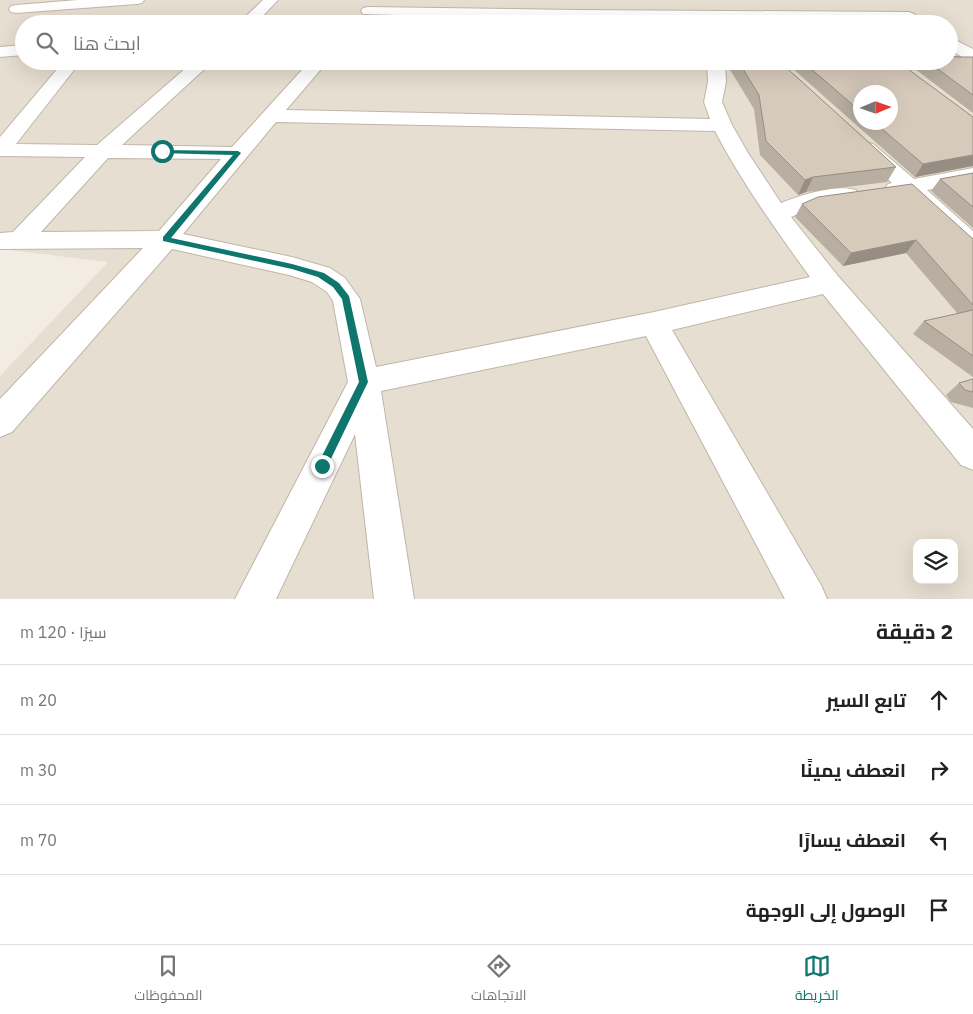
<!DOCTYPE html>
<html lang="ar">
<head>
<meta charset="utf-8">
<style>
	:root { --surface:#fff; --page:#f6f6f6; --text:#222; --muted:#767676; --line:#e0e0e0; --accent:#0f766e }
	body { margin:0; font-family:"IBM Plex Sans",Cairo,sans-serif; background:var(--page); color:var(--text); direction:rtl }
	.controls { position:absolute; right:15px; bottom:15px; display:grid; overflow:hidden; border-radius:10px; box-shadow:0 5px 20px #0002 }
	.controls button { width:45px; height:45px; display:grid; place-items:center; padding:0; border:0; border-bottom:1px solid var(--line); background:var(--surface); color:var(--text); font:25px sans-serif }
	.compass { position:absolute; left:853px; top:85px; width:45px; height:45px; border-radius:50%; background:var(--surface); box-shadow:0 5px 20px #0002; rotate:88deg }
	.stop { position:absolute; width:15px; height:15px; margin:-11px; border:4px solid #0f766e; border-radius:50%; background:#fff }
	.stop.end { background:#0f766e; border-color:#fff; box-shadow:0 1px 5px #0008 }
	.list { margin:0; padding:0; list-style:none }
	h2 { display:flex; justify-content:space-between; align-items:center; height:65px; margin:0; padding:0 20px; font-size:21px }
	h2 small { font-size:16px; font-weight:400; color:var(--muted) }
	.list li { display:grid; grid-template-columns:32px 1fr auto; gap:15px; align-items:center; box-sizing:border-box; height:70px; padding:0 20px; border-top:1px solid var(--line) }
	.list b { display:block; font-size:19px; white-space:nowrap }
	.list em { font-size:16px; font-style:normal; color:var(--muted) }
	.icon { flex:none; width:28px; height:28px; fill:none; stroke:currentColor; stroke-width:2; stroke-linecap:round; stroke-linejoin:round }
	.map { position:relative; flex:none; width:973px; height:599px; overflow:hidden; direction:ltr }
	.search { position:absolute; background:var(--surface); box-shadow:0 5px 20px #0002; left:15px; right:15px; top:15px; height:55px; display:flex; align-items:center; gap:12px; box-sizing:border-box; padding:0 18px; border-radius:28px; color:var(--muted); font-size:19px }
	.sheet { height:345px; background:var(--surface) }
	nav { display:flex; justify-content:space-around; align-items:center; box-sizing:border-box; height:70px; border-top:1px solid var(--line); background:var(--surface); font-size:14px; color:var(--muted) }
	nav a { display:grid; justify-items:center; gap:2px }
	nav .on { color:var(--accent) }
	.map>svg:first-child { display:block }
</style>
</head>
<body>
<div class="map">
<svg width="973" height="599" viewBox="0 0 973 599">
	<rect width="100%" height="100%" fill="#f2ece3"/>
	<path fill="#e6ded0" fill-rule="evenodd" d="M 0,0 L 973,0 L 973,599 L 0,599 L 0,376 L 108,262 L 0,249 ZM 24,24 L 949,24 L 949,61 L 24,61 ZM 860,92 L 890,92 L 890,122 L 860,122 ZM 917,543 L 954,543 L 954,580 L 917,580 Z"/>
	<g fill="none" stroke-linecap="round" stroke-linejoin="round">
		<defs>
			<path id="street" d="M 78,0 L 144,0 L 142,3 L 137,4 L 16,13 L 11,12 L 9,9 L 11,6 L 16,5 Z
				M 263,0 L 278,0 L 255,24 L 238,24 Z
				M 368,7 L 576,10 L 909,12 L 914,14 L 917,17 L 914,20 L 909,22 L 576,20 L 363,14 L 361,11 L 363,8 Z
				M 949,37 L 973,49 L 973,67 L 742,67 L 736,66 L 733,62 L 949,61 L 949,57 L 962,57 L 949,49 Z
				M 24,45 L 24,55 L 0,57 L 0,47 Z
				M 64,61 L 81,61 L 16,144 L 97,145 L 194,61 L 213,61 L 122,145 L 232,147 L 310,61 L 328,61 L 286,110 L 710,119 L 704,102 L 708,82 L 707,61 L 725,61 L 726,82 L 722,102 L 732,125 L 748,153 L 781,203 C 801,195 835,184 856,190 L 859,195 L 856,200 L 811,208 L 791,217 L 838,276 L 973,429 L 973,470 L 961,465 L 823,294 L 672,330 L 821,585 L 827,599 L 785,599 L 646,336 L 381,391 L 414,599 L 374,599 L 355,434 L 276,599 L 235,599 L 348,382 L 333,301 L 327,292 L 312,282 L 289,275 L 172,249 L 12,432 L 0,437 L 0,399 L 143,248 L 0,249 L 0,233 L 13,232 L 85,157 L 0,156 L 0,137 ZM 276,122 L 715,131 C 742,183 776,230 810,277 L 654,312 L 376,367 L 360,299 L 345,278 L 330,268 L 292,257 L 183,234 ZM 108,158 L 221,159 L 159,231 L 41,232 Z
				M 866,142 L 873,144 L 914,179 L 973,168 L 973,182 L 927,190 L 973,231 L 973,254 L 964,251 L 904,195 L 896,196 L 888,194 L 885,189 L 888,184 L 892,183 L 856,148 L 859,144 Z"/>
		</defs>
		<use href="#street" stroke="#c0b6a8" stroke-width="2"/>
		<use href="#street" fill="#fff" fill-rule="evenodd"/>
	</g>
	<path fill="#b8aea1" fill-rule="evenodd" d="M 973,57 L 973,113 L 915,69 L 919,61 L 949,61 Z
		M 731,61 L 779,61 L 896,167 L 887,182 L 806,192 L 798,195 L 760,155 L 754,109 L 729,68 Z
		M 795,61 L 897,61 L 973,117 L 973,166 L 915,177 L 792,68 ZM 860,92 L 890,122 L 860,122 Z
		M 973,173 L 973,228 L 931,191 L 940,179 Z
		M 802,204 L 973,239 L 973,377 L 913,334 L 924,321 L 958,314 L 906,253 L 843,266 L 795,217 Z
		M 973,379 L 973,408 L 951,402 L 946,395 L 959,383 Z"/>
	<path fill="#968d83" d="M 973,155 L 973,166 L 915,177 L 923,164 Z
		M 813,177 L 806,192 L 798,195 L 805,180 Z
		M 916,240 L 906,253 L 843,266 L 851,253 Z"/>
	<path fill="#d6cabb" stroke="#968d83" d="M 949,57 L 973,57 L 973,95 L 927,61 L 949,61 Z
		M 738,61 L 779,61 L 896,167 L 813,177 L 805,180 L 766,141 L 759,95 Z
		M 802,61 L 897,61 L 973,117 L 973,155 L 923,164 L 874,122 L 890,122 L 890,92 L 860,92 L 860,111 Z
		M 973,173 L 973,207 L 940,179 Z
		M 912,184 L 973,239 L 973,305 L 916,240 L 851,253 L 802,204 L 818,197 Z
		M 973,310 L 973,356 L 924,321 Z
		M 973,379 L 973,392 L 965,390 L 959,383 Z"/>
	<path fill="#0f766e" d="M 162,150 L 238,151 L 241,153 L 171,238 L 292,264 L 324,273 L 339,283 L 349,296 L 368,382 L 326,469 L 318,469 L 317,466 L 359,382 L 342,299 L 333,287 L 318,277 L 292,269 L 163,241 L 163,237 L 233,155 L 159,153 Z"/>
</svg>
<div class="controls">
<button><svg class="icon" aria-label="layers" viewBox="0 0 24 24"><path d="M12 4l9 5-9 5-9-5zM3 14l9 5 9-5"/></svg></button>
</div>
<svg class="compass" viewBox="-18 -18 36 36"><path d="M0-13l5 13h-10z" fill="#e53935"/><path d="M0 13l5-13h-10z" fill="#767676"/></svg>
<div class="stop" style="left:162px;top:151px"></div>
<div class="stop end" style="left:322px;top:466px"></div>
<div class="search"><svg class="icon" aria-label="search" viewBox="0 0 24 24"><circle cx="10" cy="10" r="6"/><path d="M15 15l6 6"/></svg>ابحث هنا</div>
</div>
<section class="sheet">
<h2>2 دقيقة<small>سيرًا · 120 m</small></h2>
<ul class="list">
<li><svg class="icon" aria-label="ahead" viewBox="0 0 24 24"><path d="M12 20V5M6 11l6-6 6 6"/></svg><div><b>تابع السير</b></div><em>20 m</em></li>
<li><svg class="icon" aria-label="right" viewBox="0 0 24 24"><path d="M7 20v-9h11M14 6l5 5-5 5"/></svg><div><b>انعطف يمينًا</b></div><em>30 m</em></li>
<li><svg class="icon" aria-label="left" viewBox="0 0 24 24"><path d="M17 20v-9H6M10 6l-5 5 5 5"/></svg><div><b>انعطف يسارًا</b></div><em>70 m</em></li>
<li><svg class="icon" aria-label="arrive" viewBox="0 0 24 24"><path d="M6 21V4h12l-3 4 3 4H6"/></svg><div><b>الوصول إلى الوجهة</b></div></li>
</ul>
</section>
<nav>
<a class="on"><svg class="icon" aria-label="map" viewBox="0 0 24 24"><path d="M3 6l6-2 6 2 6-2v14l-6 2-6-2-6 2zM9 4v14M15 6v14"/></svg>الخريطة</a>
<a><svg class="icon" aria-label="directions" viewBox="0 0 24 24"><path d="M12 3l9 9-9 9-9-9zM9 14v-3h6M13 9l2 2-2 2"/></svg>الاتجاهات</a>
<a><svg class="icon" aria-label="saved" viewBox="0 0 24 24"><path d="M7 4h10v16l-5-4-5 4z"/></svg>المحفوظات</a>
</nav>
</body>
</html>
